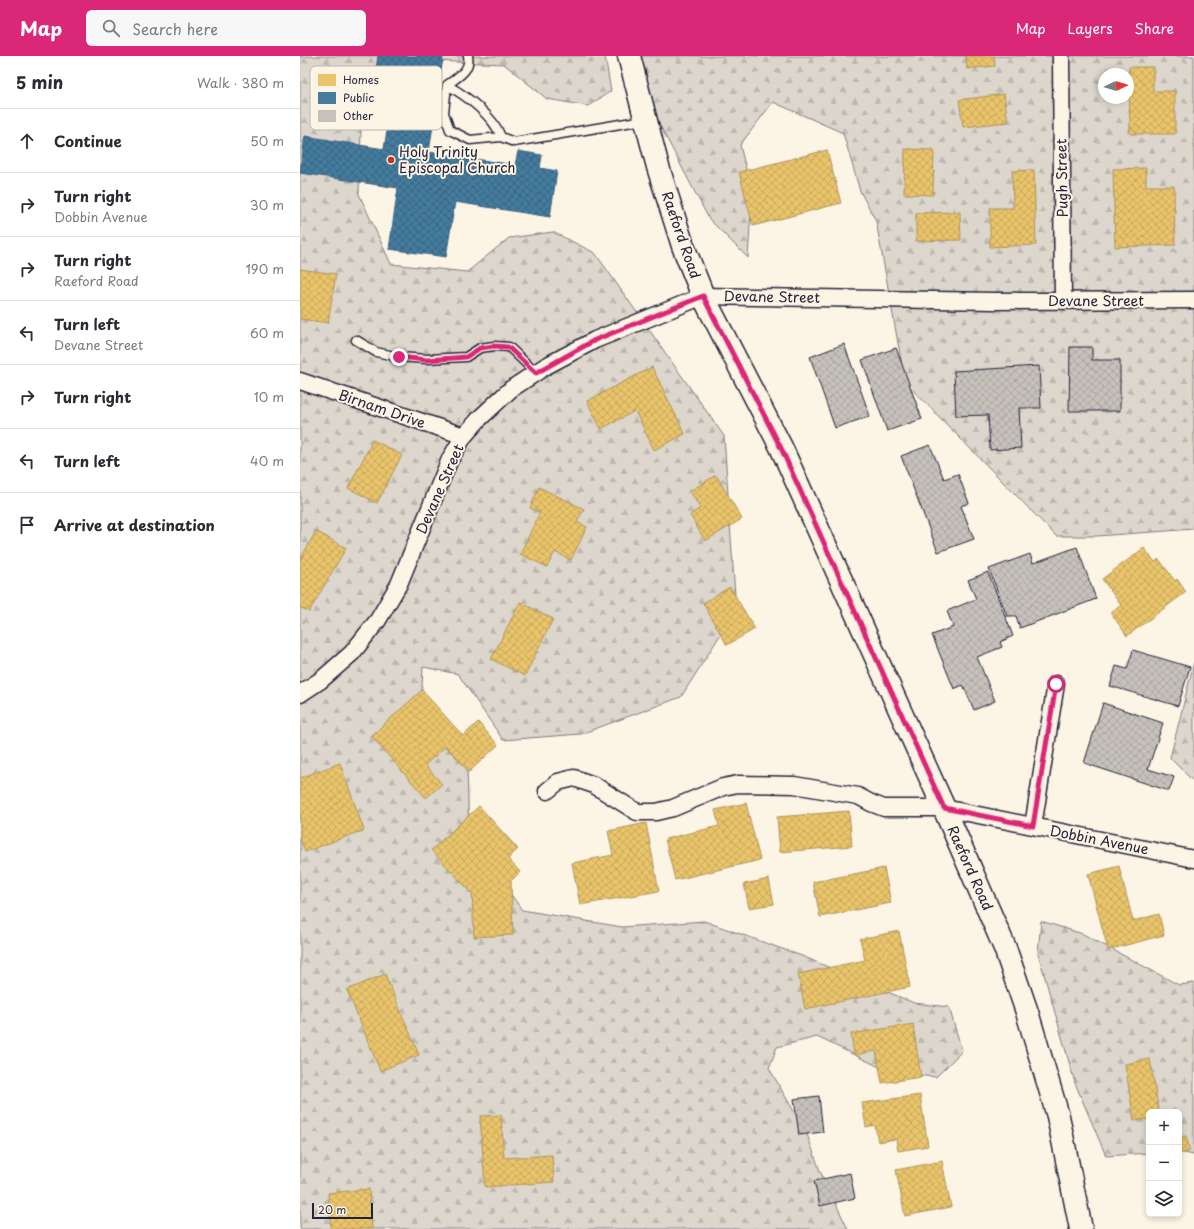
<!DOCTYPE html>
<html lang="en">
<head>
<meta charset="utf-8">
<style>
	:root { --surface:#fff; --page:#f7f7f7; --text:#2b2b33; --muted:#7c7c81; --line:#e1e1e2; --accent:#db2777 }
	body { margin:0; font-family:"Playpen Sans",sans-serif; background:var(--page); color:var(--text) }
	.controls { position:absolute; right:12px; bottom:12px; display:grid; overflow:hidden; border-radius:6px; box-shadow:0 2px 6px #0003 }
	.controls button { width:36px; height:36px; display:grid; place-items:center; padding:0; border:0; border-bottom:1px solid var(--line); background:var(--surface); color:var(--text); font:20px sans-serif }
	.compass { position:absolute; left:798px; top:12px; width:36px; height:36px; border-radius:50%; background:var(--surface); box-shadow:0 2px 6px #0003; rotate:86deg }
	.scale { position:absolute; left:12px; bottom:10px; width:61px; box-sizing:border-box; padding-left:4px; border:2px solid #22223b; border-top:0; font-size:11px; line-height:14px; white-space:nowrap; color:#22223b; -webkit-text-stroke:3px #fcf5e5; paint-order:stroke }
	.stop { position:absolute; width:12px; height:12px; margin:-9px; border:3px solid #db2777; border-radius:50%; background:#fff }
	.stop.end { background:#db2777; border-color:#fff; box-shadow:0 1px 4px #0008 }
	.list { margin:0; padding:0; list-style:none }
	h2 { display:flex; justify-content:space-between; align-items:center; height:52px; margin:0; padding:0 16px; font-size:17px }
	h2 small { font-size:13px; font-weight:400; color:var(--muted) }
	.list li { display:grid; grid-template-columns:26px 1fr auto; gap:12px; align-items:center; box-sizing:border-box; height:64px; padding:0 16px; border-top:1px solid var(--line) }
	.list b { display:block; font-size:15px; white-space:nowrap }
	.list p { margin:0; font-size:13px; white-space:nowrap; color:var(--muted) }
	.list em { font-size:13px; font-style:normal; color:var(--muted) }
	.icon { flex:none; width:22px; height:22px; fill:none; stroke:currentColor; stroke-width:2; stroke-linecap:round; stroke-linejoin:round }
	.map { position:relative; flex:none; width:894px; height:1173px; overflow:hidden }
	header { display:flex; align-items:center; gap:24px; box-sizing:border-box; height:56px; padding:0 20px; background:var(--accent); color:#fff }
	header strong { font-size:19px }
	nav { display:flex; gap:22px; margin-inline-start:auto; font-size:14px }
	.search { width:280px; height:36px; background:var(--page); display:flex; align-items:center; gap:10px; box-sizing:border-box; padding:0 14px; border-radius:6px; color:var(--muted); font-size:15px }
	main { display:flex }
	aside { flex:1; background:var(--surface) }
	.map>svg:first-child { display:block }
</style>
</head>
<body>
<header>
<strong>Map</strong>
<div class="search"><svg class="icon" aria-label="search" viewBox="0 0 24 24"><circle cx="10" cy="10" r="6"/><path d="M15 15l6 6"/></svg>Search here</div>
<nav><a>Map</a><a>Layers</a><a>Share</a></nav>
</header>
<main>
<aside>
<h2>5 min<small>Walk · 380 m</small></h2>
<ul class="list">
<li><svg class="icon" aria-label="ahead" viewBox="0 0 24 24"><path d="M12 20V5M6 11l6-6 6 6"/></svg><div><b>Continue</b></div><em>50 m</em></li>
<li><svg class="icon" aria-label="right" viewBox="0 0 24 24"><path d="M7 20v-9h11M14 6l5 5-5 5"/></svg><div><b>Turn right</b><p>Dobbin Avenue</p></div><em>30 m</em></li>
<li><svg class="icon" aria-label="right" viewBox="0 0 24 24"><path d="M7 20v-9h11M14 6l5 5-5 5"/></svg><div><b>Turn right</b><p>Raeford Road</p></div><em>190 m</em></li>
<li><svg class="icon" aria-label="left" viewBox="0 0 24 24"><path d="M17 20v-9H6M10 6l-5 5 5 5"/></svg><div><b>Turn left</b><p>Devane Street</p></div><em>60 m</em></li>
<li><svg class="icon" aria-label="right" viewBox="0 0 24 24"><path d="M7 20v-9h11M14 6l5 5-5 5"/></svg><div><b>Turn right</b></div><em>10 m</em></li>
<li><svg class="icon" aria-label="left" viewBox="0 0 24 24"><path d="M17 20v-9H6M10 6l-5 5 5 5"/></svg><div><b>Turn left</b></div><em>40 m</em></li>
<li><svg class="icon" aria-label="arrive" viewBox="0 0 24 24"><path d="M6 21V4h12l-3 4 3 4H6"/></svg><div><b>Arrive at destination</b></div></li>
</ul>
</aside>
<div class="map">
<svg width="894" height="1173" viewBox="0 0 894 1173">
	<defs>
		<pattern id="forest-firs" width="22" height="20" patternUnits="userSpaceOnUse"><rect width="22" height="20" fill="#dcd6cc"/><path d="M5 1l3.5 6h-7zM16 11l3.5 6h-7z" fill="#bcb7b0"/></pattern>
		<pattern id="homes-cross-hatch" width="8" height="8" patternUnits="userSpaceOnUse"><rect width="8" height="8" fill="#e9c46a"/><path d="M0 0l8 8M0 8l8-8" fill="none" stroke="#c8a85d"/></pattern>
		<pattern id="public-cross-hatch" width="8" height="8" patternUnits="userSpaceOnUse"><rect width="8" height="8" fill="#457b9d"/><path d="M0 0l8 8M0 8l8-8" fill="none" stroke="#396481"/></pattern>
		<pattern id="building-cross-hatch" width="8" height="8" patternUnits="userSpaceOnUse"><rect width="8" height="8" fill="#c6c1bb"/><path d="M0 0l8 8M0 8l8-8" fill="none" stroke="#aaa6a2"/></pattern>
	</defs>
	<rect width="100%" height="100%" fill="#fcf5e5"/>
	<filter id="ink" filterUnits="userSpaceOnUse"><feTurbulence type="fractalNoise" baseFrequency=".025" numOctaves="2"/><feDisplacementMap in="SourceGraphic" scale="8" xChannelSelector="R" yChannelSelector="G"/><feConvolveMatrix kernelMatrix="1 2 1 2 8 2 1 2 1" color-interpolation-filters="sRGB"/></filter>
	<g filter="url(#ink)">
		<path fill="url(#forest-firs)" stroke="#7f7c84" fill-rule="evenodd" d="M 0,0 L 305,0 L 311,35 L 288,50 L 247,43 L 204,8 L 87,3 L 62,42 L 59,138 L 91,208 L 167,216 L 209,182 L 253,176 L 295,197 L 424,380 L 436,554 L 381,641 L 281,678 L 203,684 L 158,618 L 123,611 L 120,669 L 167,710 L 169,779 L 222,854 L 322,871 L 404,865 L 502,900 L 614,947 L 649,951 L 662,995 L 636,1021 L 592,1017 L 517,981 L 477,991 L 469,1012 L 507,1078 L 520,1115 L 548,1173 L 0,1173 Z
			M 334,0 L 894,0 L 894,473 L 797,480 L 756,480 L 605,326 L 576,165 L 560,135 L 543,77 L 473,46 L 440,89 L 452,138 L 448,202 L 409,163 L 334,20 ZM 804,18 L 828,18 L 828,42 L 804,42 Z
			M 894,606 L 894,726 L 870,702 Z
			M 741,865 L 783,878 L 879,929 L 894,927 L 894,1099 L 879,1096 L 879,1056 L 849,1056 L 849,1097 L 806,1100 L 775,1027 L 738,897 Z"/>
		<path fill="url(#homes-cross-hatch)" stroke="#ad935c" d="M 666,0 L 694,0 L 695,10 L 667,13 Z
			M 829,11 L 853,11 L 853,35 L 875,35 L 875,78 L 830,78 Z
			M 704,38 L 708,66 L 663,71 L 659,44 Z
			M 605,93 L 634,94 L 633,139 L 604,138 Z
			M 527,94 L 541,147 L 453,170 L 439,116 Z
			M 846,112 L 846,130 L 874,130 L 875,189 L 815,191 L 813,113 Z
			M 734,114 L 736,189 L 690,191 L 690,152 L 713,152 L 712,115 Z
			M 660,156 L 661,184 L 616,185 L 616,157 Z
			M 0,213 L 36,218 L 28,267 L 0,263 Z
			M 352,311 L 385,378 L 354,394 L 335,355 L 301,373 L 287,345 Z
			M 73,384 L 102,399 L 77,447 L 48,432 Z
			M 416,419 L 442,463 L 405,485 L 390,459 L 400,452 L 390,435 Z
			M 239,431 L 284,453 L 277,466 L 287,471 L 271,504 L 255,496 L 247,511 L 220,498 L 240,456 L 230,452 Z
			M 16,475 L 46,492 L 9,556 L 0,551 L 0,504 Z
			M 844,492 L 855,506 L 859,503 L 875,525 L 877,523 L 886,536 L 827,580 L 811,557 L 821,549 L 802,523 Z
			M 430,531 L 455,573 L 427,589 L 403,547 Z
			M 220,546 L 253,563 L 225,620 L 191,603 Z
			M 122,634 L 163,680 L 178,666 L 198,689 L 169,716 L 146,690 L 125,709 L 142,728 L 126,742 L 71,680 Z
			M 40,707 L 64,774 L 5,796 L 0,782 L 0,722 Z
			M 446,747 L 460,804 L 375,824 L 365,783 L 419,770 L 415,754 Z
			M 179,750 L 218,793 L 208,803 L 220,816 L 211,825 L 213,879 L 174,881 L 172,837 L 131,794 Z
			M 549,755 L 552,790 L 480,796 L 477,761 Z
			M 346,767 L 359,835 L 280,849 L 272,807 L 313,799 L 308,775 Z
			M 819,810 L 833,865 L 859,858 L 864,879 L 808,894 L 788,818 Z
			M 584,812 L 591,847 L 520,861 L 513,826 Z
			M 469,823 L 474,848 L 449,852 L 444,828 Z
			M 599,875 L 610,931 L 505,953 L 498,918 L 565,904 L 560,883 Z
			M 85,918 L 119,999 L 80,1015 L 47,934 Z
			M 613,968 L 621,1021 L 582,1027 L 576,995 L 554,999 L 551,978 Z
			M 850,1003 L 859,1056 L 849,1056 L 849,1063 L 834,1065 L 825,1008 Z
			M 620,1039 L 628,1090 L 598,1095 L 596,1083 L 578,1086 L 575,1069 L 566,1071 L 562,1047 Z
			M 201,1059 L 204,1102 L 252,1099 L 254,1126 L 185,1131 L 180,1060 Z
			M 886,1080 L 890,1095 L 879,1098 L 879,1081 Z
			M 642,1105 L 651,1151 L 605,1160 L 596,1114 Z
			M 69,1133 L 72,1173 L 31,1173 L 28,1137 Z"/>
		<path fill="url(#public-cross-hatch)" stroke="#3a6080" d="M 78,0 L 130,0 L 143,2 L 129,96 L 215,109 L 218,95 L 242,99 L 240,112 L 257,115 L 250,161 L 155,146 L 146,201 L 89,193 L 98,132 L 0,117 L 5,80 L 84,93 L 89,62 L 101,64 L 104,50 L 71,45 Z"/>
		<path fill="url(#building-cross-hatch)" stroke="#22223b" d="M 544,288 L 570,360 L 535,372 L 510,301 Z
			M 770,291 L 792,291 L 792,304 L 820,304 L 820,355 L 769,355 Z
			M 596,292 L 622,363 L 587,375 L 562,304 Z
			M 739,310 L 741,352 L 719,352 L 721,392 L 690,394 L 688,359 L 656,360 L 654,315 Z
			M 630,389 L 644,423 L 658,418 L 669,447 L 661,450 L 674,483 L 638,496 L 601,400 Z
			M 777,491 L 796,543 L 720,572 L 716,560 L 707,560 L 689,513 L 730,498 L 733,507 Z
			M 688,516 L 713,580 L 700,586 L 702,591 L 677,601 L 695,645 L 674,654 L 663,629 L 654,633 L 632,579 L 653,571 L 647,555 L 676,543 L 668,524 Z
			M 833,594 L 890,611 L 878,650 L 810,630 L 816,610 L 827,613 Z
			M 803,647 L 863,667 L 848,713 L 874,721 L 869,735 L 784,707 Z
			M 519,1040 L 523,1076 L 499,1079 L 494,1043 Z
			M 550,1117 L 555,1142 L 520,1150 L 514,1125 Z"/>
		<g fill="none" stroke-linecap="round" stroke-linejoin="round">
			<defs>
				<path id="lane" d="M 168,0 C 171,15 157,21 147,29 L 144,57 L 150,74 L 170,84 L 201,81 L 214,86 L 344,64
					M 147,29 C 165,39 194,60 201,81
					M 56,284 L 76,296 L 99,301 L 127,303 L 166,301 L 180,292 L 194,290 L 209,291 L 236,317"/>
				<path id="street" d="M 761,0 L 763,245
					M 0,325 L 164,380
					M 0,638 L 21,624 L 52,597 L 78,564 L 99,528 L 150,403 L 164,380 L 180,362 L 211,333 L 246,310 L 295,284 L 403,240 L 694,245 L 894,244
					M 247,735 L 258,726 L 274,722 L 294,729 L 337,756 L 356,756 L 373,752 L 423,731 L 438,728 L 494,729 L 558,740 L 571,747 L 584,752 L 644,752 L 894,803
					M 733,770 L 756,628"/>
				<path id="secondary" d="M 329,0 L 358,111 L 383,190 L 403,240 L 481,391 L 644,752 L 705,892 L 727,956 L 758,1060 L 781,1173"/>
			</defs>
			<use href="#lane" stroke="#22223b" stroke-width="11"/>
			<use href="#street" stroke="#22223b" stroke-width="19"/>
			<use href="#secondary" stroke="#22223b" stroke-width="25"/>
			<use href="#lane" stroke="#fcf5e5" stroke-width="8"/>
			<use href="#street" stroke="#fcf5e5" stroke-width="16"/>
			<use href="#secondary" stroke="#fcf5e5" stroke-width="22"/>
		</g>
	</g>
	<g fill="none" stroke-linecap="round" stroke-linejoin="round" filter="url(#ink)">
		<path stroke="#db2777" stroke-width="5" d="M 99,301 L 127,304 L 166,301 L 180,292 L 194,290 L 208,291 L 236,317 L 295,284 L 403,240 L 481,392 L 644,752 L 733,770 L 756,628"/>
	</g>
	<circle fill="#c8321e" stroke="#fcf5e5" stroke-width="1.5" cx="91" cy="104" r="4"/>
	<g text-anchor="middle" stroke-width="4" stroke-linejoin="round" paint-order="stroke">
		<g font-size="14" fill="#22223b" stroke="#fcf5e5" text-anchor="start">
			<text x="99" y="101">Holy Trinity<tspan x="99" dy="16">Episcopal Church</tspan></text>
		</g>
		<g font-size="14" fill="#22223b" stroke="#fcf5e5">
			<text transform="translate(762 122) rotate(-91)" y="5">Pugh Street</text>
			<text transform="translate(381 179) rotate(71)" y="5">Raeford Road</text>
			<text transform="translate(472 241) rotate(1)" y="5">Devane Street</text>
			<text x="796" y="250">Devane Street</text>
			<text transform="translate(82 353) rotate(19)" y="5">Birnam Drive</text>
			<text transform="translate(140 433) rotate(-66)" y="5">Devane Street</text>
			<text transform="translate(799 784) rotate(11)" y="5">Dobbin Avenue</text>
			<text transform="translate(670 812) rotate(66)" y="5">Raeford Road</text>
		</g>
	</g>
	<rect x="10" y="10" width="132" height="64" rx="6" fill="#fcf5e5" stroke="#bbb6b2" stroke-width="1"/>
	<rect x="18" y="18" width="18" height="12" fill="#e9c46a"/>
	<rect x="18" y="36" width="18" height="12" fill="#457b9d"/>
	<rect x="18" y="54" width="18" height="12" fill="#c6c1bb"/>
	<g font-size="11" fill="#22223b">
		<text x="43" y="28">Homes</text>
		<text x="43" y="46">Public</text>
		<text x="43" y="64">Other</text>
	</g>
</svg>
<div class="controls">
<button>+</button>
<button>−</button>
<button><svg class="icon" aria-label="layers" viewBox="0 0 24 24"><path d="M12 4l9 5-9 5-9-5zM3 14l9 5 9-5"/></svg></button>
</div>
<svg class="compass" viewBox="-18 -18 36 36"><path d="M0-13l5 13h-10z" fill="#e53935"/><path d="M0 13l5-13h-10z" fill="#7c7c81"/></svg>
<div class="scale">20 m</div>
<div class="stop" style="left:756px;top:628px"></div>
<div class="stop end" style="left:99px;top:301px"></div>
</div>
</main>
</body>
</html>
